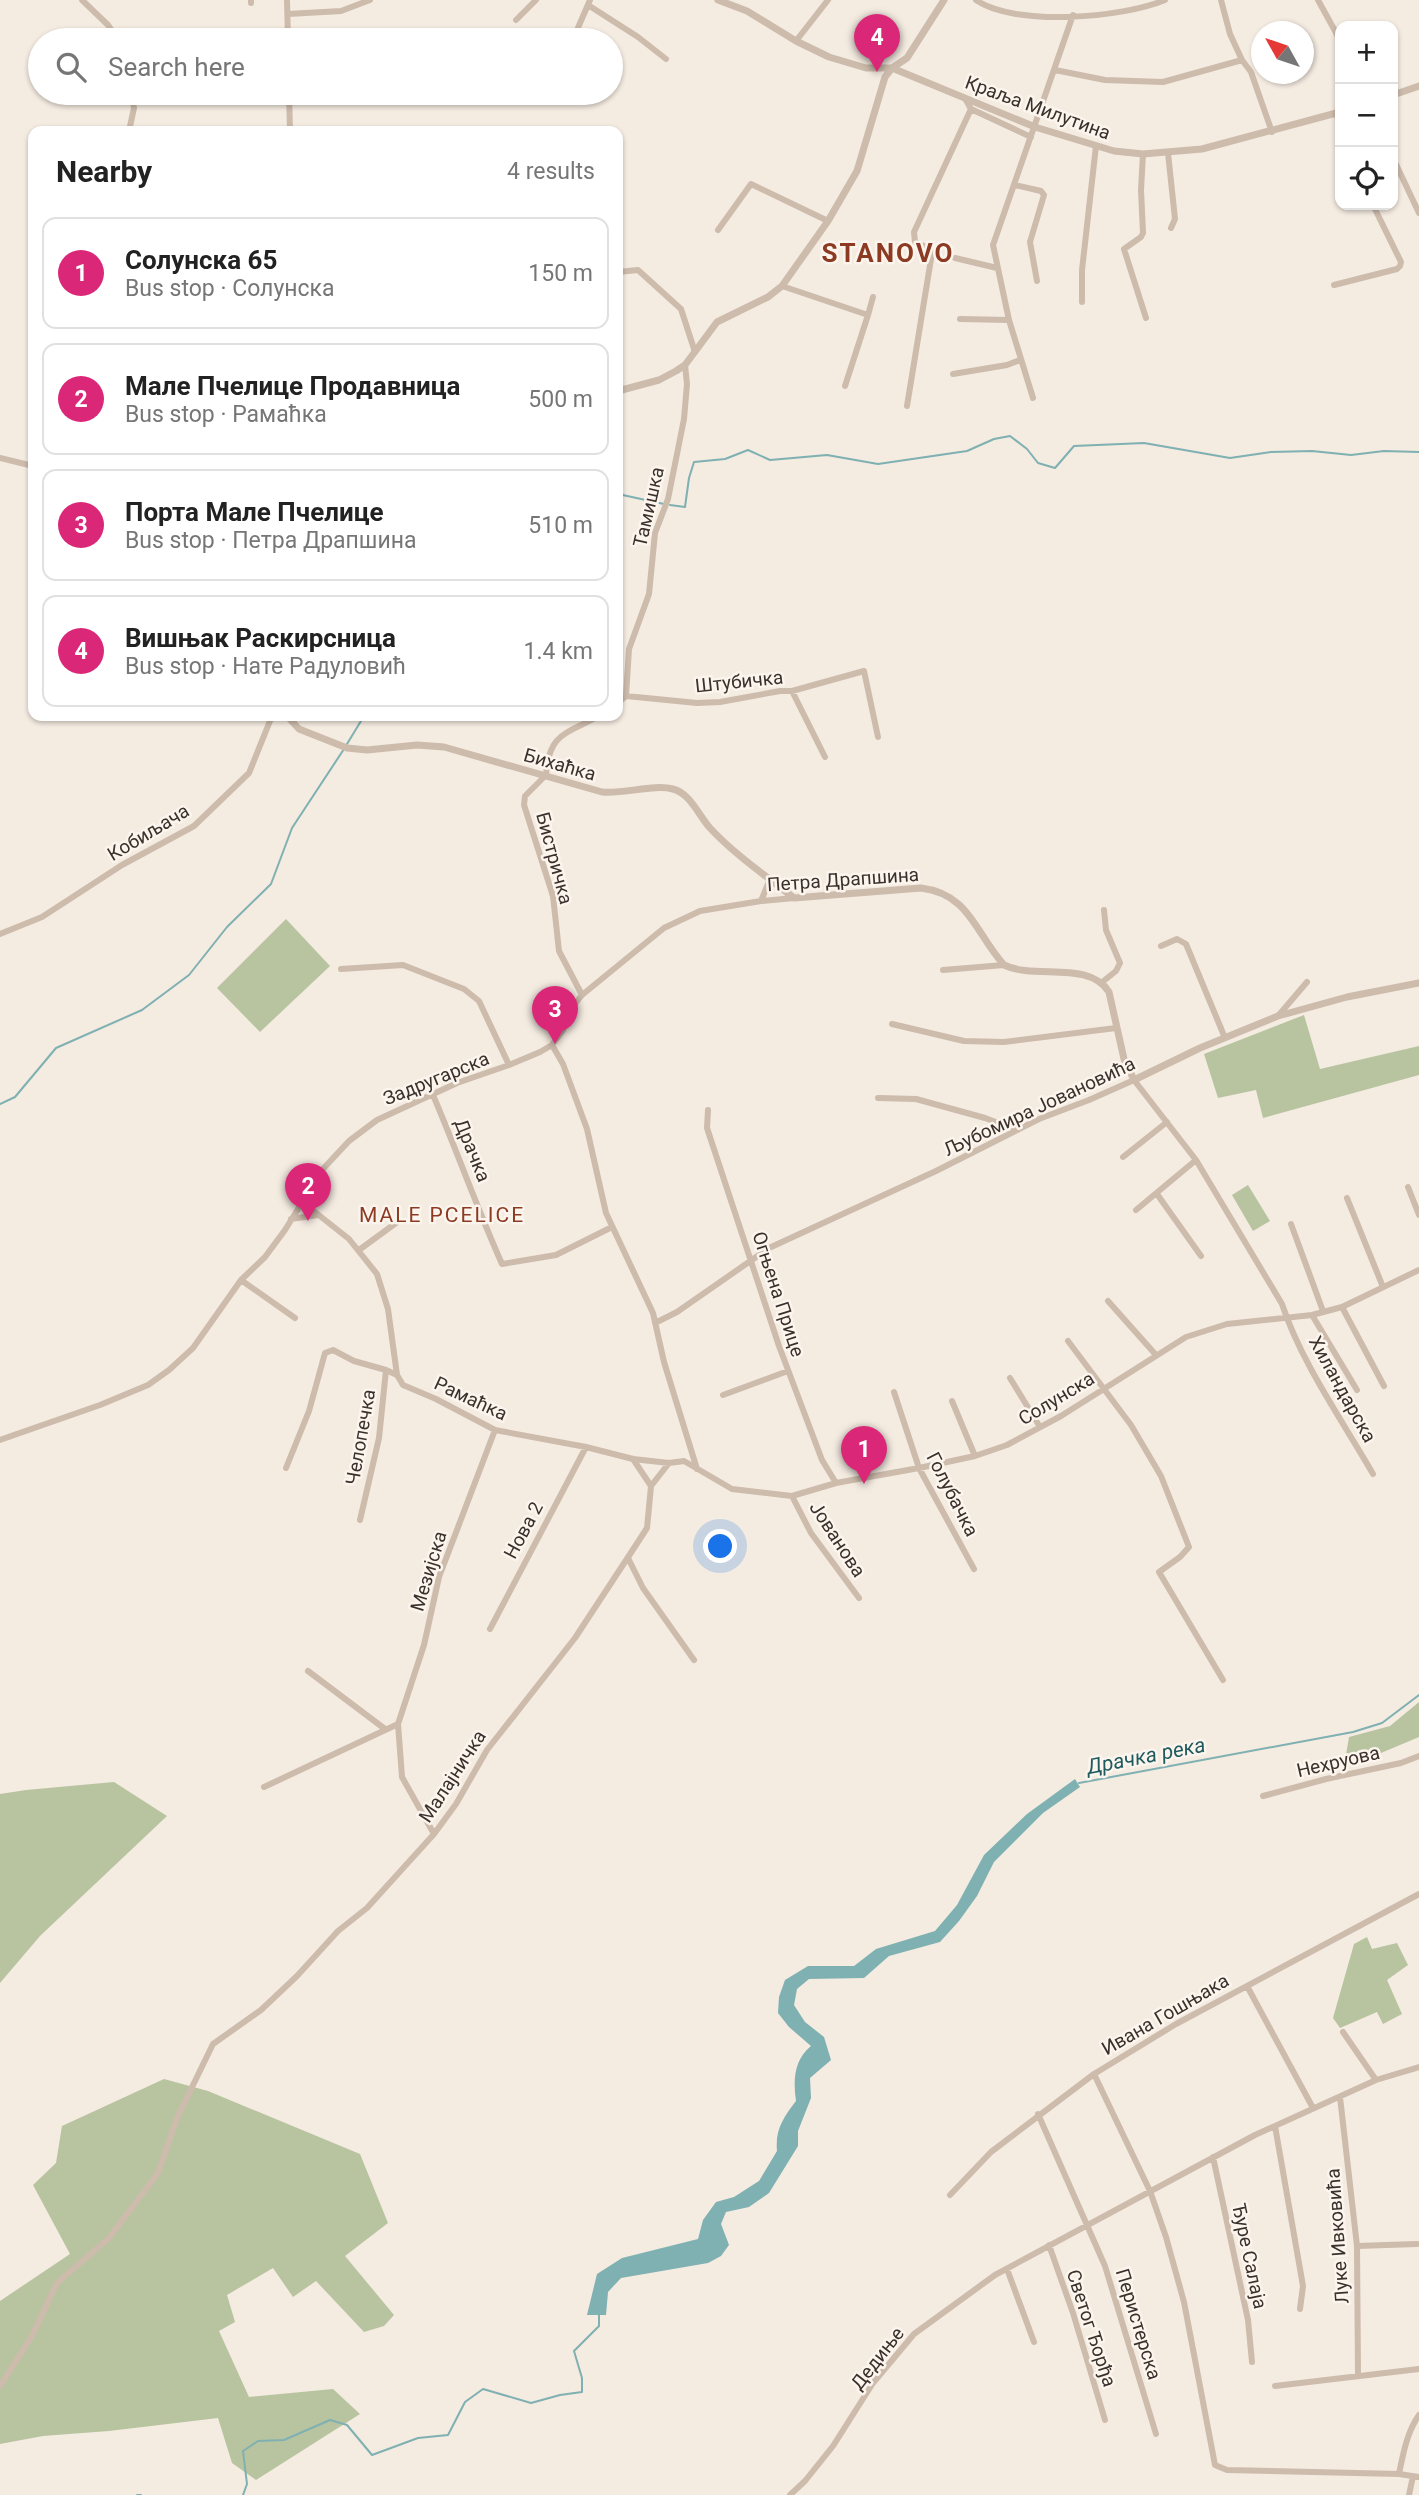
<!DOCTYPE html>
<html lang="en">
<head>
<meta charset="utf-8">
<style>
	:root { --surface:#fff; --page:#f2f2f2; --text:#222; --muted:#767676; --line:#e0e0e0; --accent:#db2777 }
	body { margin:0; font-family:Roboto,sans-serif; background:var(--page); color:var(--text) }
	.controls { position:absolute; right:21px; top:21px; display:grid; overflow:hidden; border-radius:14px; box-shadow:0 2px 5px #0004 }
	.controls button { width:63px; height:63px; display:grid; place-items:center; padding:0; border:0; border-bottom:2px solid var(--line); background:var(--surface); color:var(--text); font:35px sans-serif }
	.compass { position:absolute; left:1251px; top:21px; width:63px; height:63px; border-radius:50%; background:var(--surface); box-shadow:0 2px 5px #0004; rotate:310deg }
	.you { position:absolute; left:721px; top:1547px; width:24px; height:24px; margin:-18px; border:5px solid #fff; border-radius:50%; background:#1a73e8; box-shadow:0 0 0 10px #1a73e833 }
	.badge { display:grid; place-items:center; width:46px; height:46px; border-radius:50%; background:var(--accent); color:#fff; font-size:23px; font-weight:700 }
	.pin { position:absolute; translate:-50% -58px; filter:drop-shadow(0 2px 4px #0008) }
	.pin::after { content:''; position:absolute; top:37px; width:24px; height:21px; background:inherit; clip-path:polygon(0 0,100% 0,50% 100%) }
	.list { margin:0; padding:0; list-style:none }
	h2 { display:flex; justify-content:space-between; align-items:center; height:91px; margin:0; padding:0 28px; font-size:30px }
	h2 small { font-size:23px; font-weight:400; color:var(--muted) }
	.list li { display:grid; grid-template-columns:46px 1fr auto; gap:21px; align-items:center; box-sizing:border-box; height:112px; margin:0 14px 14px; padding:0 14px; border:2px solid var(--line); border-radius:14px }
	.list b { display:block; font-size:26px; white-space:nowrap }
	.list p { margin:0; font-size:23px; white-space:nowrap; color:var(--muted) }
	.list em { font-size:23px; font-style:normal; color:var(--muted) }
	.icon { flex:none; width:38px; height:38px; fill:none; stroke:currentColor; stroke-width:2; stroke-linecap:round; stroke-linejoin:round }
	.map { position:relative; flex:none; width:1419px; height:2495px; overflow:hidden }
	.search { position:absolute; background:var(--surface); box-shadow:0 2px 5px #0004; left:28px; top:28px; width:595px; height:77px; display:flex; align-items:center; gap:18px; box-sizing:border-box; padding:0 24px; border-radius:38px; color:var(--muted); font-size:26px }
	.panel { position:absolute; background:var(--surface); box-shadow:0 2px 5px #0004; left:28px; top:126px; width:595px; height:595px; border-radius:14px }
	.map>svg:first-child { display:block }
</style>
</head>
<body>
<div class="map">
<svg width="1419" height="2495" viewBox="0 0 1419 2495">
	<rect width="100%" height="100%" fill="#f4ebe1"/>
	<path fill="#b8c4a0" d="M 286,919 L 330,966 L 260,1032 L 217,988 Z
		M 1304,1015 L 1320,1069 L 1419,1046 L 1419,1075 L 1263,1118 L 1256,1090 L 1218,1098 L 1204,1054 Z
		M 1248,1185 L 1270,1221 L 1253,1231 L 1232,1195 Z
		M 1419,1702 L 1419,1737 L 1381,1753 L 1351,1759 L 1346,1755 L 1349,1737 L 1390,1726 Z
		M 114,1782 L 167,1816 L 40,1936 L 0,1983 L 0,1794 L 26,1790 Z
		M 1367,1937 L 1372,1949 L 1397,1943 L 1408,1965 L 1387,1980 L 1402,2014 L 1383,2024 L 1377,2012 L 1340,2028 L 1333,2018 L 1354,1944 Z
		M 164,2079 L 208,2091 L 360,2154 L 388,2223 L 345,2256 L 394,2315 L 384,2326 L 364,2332 L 316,2281 L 293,2297 L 273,2268 L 227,2295 L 235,2322 L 219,2331 L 249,2397 L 333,2389 L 360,2414 L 256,2480 L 232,2463 L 218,2418 L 109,2431 L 43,2436 L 0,2444 L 0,2301 L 70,2254 L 33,2185 L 56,2163 L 62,2126 Z"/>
	<path fill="#7fb0b2" d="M 1075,1779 L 1080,1787 L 1043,1813 L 994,1862 L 977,1896 L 959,1921 L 940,1942 L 889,1956 L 864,1978 L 809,1979 L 797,1989 L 794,2005 L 805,2022 L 824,2037 L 831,2060 L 810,2078 L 811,2098 L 798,2131 L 798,2146 L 769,2193 L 749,2207 L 726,2212 L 721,2224 L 729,2245 L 721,2256 L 708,2263 L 621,2278 L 608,2292 L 606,2315 L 587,2315 L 597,2274 L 622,2258 L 698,2239 L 703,2220 L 716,2202 L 734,2197 L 759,2181 L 777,2151 C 775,2130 783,2118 796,2101 C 793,2080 794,2060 811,2046 L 789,2027 L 778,2013 L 779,1997 L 785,1980 L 808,1966 L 854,1966 L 876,1949 L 935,1931 L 957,1905 L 984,1855 L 1027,1814 Z"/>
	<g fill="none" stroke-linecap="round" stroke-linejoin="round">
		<path stroke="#7fb0b2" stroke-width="2" d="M 618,494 L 664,504
			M 670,505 L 685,507 L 689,478 L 694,462 L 725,459 L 748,450 L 770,460 L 827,455 L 878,464 L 967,451 L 994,439 L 1010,436 L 1027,449 L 1038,463 L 1055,468 L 1074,446 L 1144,443 L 1230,458 L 1271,452 L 1312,451 L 1351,455 L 1384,451 L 1419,452
			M 347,744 L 364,716
			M 0,1104 L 15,1097 L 56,1048 L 142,1010 L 189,975 L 227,927 L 271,884 L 292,828 L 344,749
			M 1079,1783 L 1353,1732 L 1382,1723 L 1419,1695
			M 137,2495 L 141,2495
			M 243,2495 L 247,2484 L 243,2451 L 258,2441 L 284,2440 L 330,2420 L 347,2425 L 372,2455 L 418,2438 L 448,2435 L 465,2402 L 483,2389 L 531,2403 L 560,2395 L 582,2392 L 582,2378 L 574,2351 L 599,2326 L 599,2313"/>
		<path stroke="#cdbbac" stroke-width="6" d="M 82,0 L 108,25 L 119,40
			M 287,0 L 288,40
			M 976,0 C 1015,27 1122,18 1165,0
			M 1221,0 L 1230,34 L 1242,60 L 1251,72 L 1272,132
			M 1318,0 L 1340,40
			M 251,3 L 251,0
			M 588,5 L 638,37 L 666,59
			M 288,14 L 341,11 L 370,0
			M 516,20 L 536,0
			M 574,37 L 590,0
			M 796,41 L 828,0
			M 1055,70 L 1105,80 L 1163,82 L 1242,60
			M 289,93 L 290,131
			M 971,109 L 1031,137
			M 1336,113 L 1340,124
			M 129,131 L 134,108 L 131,93
			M 1168,153 L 1175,219 L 1171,228
			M 1143,154 L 1141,190 L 1143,233 L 1141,237 L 1124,249 L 1146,318
			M 1393,158 L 1419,213
			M 1015,185 L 1041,191 L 1044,195 L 1030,242 L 1037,281
			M 718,230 L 751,184 L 828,221
			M 955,258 L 997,268
			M 618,272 L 638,270 L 681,309 L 695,352
			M 1334,285 L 1397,269 L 1400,266 L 1401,262 L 1373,205
			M 782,286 L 868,315 L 873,297
			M 1082,302 L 1082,270 L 1096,146
			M 960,319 L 1009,320
			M 953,374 L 1007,365 L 1020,360
			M 845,386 L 868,315
			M 1033,398 L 1009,320 L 993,245 L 1073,15
			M 907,406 L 932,253 L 930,249 L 915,242 L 914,232 L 971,109 L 966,100
			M 0,458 L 33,466
			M 792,691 L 825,757
			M 626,696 L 629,649 L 649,594 L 655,533 L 668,499 L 684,419 L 687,384 L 685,365
			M 618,703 L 626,696 L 697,703 L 720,702 L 780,691 L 792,691 L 864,671 L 878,737
			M 761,901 L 770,879
			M 0,934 L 42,917 L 122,865 L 194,826 L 249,773 L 272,716
			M 1161,946 L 1177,939 L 1186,944 L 1225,1038
			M 341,969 L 403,965 L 464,989 L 479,1001 L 509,1065
			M 943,970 L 1004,965
			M 1101,983 L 1116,971 L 1120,963 L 1106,930 L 1104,910
			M 582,995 L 559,951 L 553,896 L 524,805 L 525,796 L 546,775 C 549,732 567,734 599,716
			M 1278,1016 L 1307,982
			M 892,1024 L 964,1041 L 1004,1042 L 1116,1028
			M 552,1045 L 563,1064 L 587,1129 L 606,1213 L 653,1313 L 664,1362 L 697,1469
			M 433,1095 C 457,1151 477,1208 502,1264 L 556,1255 L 612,1227
			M 878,1098 L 916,1099 L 985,1118 L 1017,1130
			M 708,1110 L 707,1128 L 779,1346 L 822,1460 L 836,1483
			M 1123,1157 L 1167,1122
			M 1408,1187 L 1419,1215
			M 1157,1194 L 1201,1256
			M 1347,1198 L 1383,1287
			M 301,1201 L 349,1239 L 377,1274 L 388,1309 L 397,1375 L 403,1385 L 436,1399 L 495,1430 L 586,1447 L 633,1459 L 669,1463 L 684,1461 L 732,1489 L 792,1496 L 836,1483 L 919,1468 L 975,1456 L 1007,1445 L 1061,1416 L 1186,1337 L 1227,1324 L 1312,1315 L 1342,1307 L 1419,1270
			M 1136,1210 L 1196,1160
			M 291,1219 L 318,1215
			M 1291,1224 L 1323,1311
			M 359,1250 L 396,1223
			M 241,1280 L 295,1318
			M 1108,1301 L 1156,1355
			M 1342,1307 L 1384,1386
			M 1312,1315 L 1357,1390
			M 655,1323 L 677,1312 L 769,1248 L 936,1171 L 1039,1119 L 1089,1100 L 1134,1080 L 1196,1160 L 1282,1304 C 1301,1362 1342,1420 1373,1474
			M 1068,1341 L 1131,1425 L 1161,1476 L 1189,1547 L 1180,1557 L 1159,1572 L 1223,1680
			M 1010,1378 L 1040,1427
			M 894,1392 L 919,1468 L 974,1569
			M 723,1395 L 788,1371
			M 952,1401 L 975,1456
			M 0,1440 L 100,1405 L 148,1385 L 169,1370 L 193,1348 L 241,1280 L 265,1257 L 285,1230 L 322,1170 L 349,1141 L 377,1120 L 457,1083 L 509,1065 L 540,1052 L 552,1045 L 563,1030 L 567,1014 L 582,995 L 664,928 L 700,911 L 761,901 L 794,898
			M 633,1459 L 651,1486
			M 286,1468 L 309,1411 L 325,1353 L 333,1350 L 354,1361 L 386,1370
			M 792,1496 L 811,1533 L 859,1598
			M 360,1520 L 379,1438 L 386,1370 L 397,1375
			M 628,1558 L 643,1588 L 694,1660
			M 490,1629 L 586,1447
			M 308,1671 L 385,1729
			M 264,1787 L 398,1724
			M 1263,1796 L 1326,1779 L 1401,1763 L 1419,1756
			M 434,1834 L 402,1777 L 398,1724 L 424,1645 L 439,1577 L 495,1430
			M 1247,1986 L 1313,2108
			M 1343,2032 L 1376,2080
			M 1094,2074 L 1150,2191 L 1166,2237 L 1184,2302 L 1215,2465 L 1227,2470 L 1399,2474 L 1419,2477
			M 1340,2097 L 1357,2246 L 1358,2375
			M 1038,2114 L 1105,2266 L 1156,2434
			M 1275,2126 L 1303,2286 L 1300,2309
			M 1213,2157 L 1248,2320 L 1252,2362
			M 950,2195 L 991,2152 L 1094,2074 L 1176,2024 L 1419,1894
			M 1049,2245 L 1073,2313 L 1105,2420
			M 1357,2246 L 1417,2244
			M 1007,2269 L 1034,2342
			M 0,2386 L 32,2336 L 57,2283 L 109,2238 L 158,2173 L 177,2118 L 213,2044 L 261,2010 L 297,1976 L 338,1931 L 367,1908 L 434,1834 L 456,1804 L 487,1750 L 575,1638 L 636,1545 L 647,1528 L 651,1486 L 669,1463
			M 1275,2386 L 1419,2369
			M 1399,2474 C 1403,2454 1407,2432 1419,2415
			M 790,2495 L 805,2481 L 833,2446 L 873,2383 L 914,2334 L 995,2275 L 1255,2135 L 1376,2080 L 1419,2067
			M 1409,2495 L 1413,2476"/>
		<path stroke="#cdbbac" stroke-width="7" d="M 718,0 L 747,11 L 796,41 L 829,57 L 866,68 L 892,68 L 1035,127 L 1114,151 L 1143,154 L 1202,149 L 1340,112
			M 1393,95 L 1419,86
			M 618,391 L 659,380 L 676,371 L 685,365 L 717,322 L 768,297 L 782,286 L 828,221 L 857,171 L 885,77 L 892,68 L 907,58 L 944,0
			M 287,716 L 299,729 L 347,748 L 367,750 L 417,745 L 444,747 L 602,792 C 625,794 654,784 673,789 C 690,793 699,816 710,828 C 734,854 766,876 794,898 L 921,888 C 970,894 975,933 1004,965 C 1035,980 1089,960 1109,992 L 1124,1059 L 1134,1080 L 1200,1048 L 1278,1016 L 1347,997 L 1419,983"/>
	</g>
	<g text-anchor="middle" stroke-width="5" stroke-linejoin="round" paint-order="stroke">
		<g font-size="19" fill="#3b302b" stroke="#fbf5ee">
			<text transform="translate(1038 107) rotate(20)" y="7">Краља Милутина</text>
			<text transform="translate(648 507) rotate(-77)" y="7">Тамишка</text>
			<text transform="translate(739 681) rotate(-6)" y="7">Штубичка</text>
			<text transform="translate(560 764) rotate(16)" y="7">Бихаћка</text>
			<text transform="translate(148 832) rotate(-31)" y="7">Кобиљача</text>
			<text transform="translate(555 858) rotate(75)" y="7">Бистричка</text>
			<text transform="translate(843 879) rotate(-4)" y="7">Петра Драпшина</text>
			<text transform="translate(436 1078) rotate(-22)" y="7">Задругарска</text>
			<text transform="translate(1039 1106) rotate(-25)" y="7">Љубомира Јовановића</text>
			<text transform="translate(473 1150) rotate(68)" y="7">Драчка</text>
			<text transform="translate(779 1294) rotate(72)" y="7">Огњена Прице</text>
			<text transform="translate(1343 1389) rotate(61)" y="7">Хиландарска</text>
			<text transform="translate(471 1398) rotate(25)" y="7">Рамаћка</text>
			<text transform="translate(1056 1398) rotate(-31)" y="7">Солунска</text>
			<text transform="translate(360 1437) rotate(-80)" y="7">Челопечка</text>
			<text transform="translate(953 1494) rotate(63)" y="7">Голубачка</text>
			<text transform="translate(523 1530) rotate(-62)" y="7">Нова 2</text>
			<text transform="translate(838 1539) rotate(57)" y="7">Јованова</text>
			<text transform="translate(428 1571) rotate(-73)" y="7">Мезијска</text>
			<text transform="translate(1338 1761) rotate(-13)" y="7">Нехруова</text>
			<text transform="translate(452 1776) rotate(-57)" y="7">Малајничка</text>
			<text transform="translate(1165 2014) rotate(-30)" y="7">Ивана Гошњака</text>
			<text transform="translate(1337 2236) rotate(-94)" y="7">Луке Ивковића</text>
			<text transform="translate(1250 2256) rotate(78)" y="7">Ђуре Салаја</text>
			<text transform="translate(1139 2324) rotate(73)" y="7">Перистерска</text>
			<text transform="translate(1092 2328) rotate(72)" y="7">Светог Ђорђа</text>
			<text transform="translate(877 2358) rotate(-52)" y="7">Дедиње</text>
		</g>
		<g font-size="21" letter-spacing="2" fill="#8c3b22" stroke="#fbf5ee">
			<text x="442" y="1222">MALE PCELICE</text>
		</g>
		<g font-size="21" font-style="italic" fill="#1f5a5e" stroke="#fbf5ee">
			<text transform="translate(1146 1756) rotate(-11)" y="7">Драчка река</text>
		</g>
		<g font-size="26" font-weight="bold" letter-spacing="2" fill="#8c3b22" stroke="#fbf5ee">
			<text x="888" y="262">STANOVO</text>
		</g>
	</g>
</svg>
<div class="controls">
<button>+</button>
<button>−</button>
<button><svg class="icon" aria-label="locate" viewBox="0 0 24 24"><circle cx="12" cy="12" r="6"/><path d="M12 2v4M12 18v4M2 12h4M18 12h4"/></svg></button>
</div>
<svg class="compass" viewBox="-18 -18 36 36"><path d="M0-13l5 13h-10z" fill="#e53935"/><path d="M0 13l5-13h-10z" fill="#767676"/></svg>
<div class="you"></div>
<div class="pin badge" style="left:864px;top:1484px">1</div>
<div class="pin badge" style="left:308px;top:1221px">2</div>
<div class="pin badge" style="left:555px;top:1044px">3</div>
<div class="pin badge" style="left:877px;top:72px">4</div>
<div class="search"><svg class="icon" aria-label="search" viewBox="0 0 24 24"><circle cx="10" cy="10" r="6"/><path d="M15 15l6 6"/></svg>Search here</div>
<section class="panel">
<h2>Nearby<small>4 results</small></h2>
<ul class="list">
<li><span class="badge">1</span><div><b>Солунска 65</b><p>Bus stop · Солунска</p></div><em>150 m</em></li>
<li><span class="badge">2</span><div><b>Мале Пчелице Продавница</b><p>Bus stop · Рамаћка</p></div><em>500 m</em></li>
<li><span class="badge">3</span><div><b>Порта Мале Пчелице</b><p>Bus stop · Петра Драпшина</p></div><em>510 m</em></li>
<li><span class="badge">4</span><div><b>Вишњак Раскирсница</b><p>Bus stop · Нате Радуловић</p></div><em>1.4 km</em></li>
</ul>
</section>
</div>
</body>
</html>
